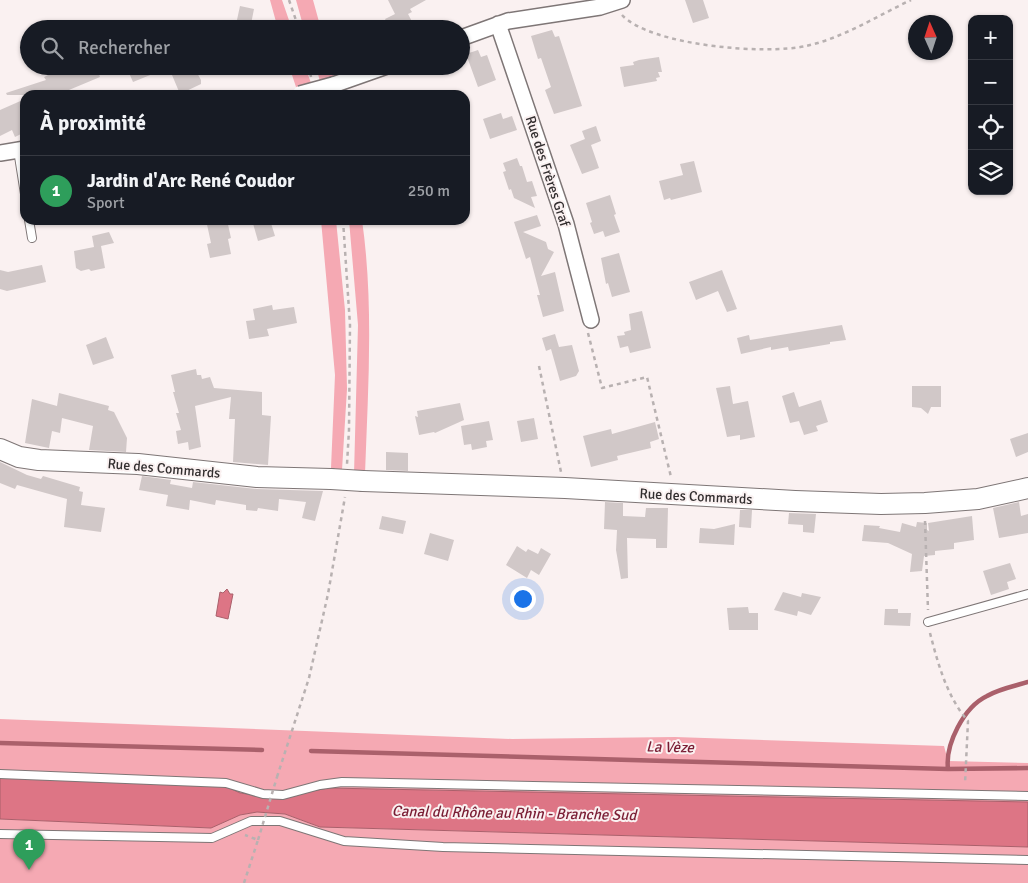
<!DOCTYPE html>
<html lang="fr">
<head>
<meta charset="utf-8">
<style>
	:root { --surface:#171b24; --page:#20242c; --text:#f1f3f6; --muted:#9ea1a6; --line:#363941; --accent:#ca3a5d }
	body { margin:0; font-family:Signika,sans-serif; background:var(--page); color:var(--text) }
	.controls { position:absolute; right:15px; top:15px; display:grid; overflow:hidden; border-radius:10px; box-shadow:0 1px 4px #0004 }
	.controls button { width:45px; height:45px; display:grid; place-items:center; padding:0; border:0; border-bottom:1px solid var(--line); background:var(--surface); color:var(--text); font:25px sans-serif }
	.compass { position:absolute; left:908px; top:15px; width:45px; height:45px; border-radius:50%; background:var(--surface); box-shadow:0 1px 4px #0004; rotate:357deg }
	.you { position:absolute; left:522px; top:598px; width:18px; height:18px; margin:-12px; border:4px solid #fff; border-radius:50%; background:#1a73e8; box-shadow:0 0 0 8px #1a73e833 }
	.badge { display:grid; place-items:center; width:32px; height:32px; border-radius:50%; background:var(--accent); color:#fff; font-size:16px; font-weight:700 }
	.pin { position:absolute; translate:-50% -41px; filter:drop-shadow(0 1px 2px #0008) }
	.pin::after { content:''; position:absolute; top:26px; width:18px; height:15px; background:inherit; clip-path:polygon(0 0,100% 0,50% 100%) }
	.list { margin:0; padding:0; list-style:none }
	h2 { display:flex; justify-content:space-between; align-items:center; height:65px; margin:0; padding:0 20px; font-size:21px }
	h2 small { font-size:16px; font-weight:400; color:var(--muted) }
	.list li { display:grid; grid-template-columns:32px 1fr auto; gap:15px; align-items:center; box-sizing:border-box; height:70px; padding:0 20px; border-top:1px solid var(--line) }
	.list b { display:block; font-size:19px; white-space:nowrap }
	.list p { margin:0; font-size:16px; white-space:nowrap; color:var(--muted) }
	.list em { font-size:16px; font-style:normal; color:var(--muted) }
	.icon { flex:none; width:28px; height:28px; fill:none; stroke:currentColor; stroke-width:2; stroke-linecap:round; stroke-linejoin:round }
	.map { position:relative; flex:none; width:1028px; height:883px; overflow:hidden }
	.search { position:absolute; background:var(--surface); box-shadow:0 1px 4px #0004; left:20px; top:20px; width:450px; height:55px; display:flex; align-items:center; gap:12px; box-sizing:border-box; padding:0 18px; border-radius:28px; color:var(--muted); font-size:19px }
	.panel { position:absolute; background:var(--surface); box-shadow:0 1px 4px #0004; left:20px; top:90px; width:450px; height:135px; border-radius:15px }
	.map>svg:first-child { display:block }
</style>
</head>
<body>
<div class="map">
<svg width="1028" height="883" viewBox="0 0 1028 883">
	<rect width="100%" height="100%" fill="#faf1f1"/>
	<path fill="#f5a9b3" d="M 270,0 L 282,0 L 292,29 L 278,29 Z
		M 296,0 L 313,0 L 321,29 L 304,29 Z
		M 289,66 L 305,66 L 311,83 L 296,87 Z
		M 316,66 L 331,66 L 334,78 L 320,82 Z
		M 321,220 L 336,220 L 345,310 L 347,389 L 342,470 L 331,468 L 335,375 Z
		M 349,220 L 362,220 C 374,304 368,389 365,474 L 354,474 L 358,325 Z
		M 0,719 L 512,739 L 675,737 L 944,746 L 948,761 L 1028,763 L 1028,802 L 328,788 L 277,798 L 240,793 L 221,784 L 0,778 Z
		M 257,812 L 285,814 L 320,827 L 1028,847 L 1028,883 L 0,883 L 0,819 L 210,828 L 240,815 Z"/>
	<path fill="#dd7585" stroke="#aa606b" d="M 227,589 L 230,594 L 233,594 L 228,619 L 216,616 L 220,592 L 223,593 Z
		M 0,778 L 221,784 L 240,793 L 277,798 L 328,788 L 1028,802 L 1028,847 L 320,827 L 285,814 L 257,812 L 240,815 L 211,828 L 0,819 Z"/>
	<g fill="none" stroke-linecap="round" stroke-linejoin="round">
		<path stroke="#aa606b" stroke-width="4.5" d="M 0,743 L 262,750
			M 311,751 L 948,769 L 1028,768
			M 948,769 C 945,744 964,707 987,696 C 999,689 1015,686 1028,682"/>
	</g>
	<path fill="#d1c8c8" d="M 388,0 L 426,0 L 410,9 L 412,12 L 408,14 L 416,29 L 390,29 L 385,19 L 395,14 Z
		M 685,0 L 703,0 L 709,18 L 693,23 Z
		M 240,6 L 254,9 L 250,29 L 235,29 Z
		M 552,30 L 555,37 L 559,36 L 582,106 L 554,114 L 545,90 L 551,87 L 541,58 L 538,59 L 531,36 Z
		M 478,50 L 481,57 L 487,55 L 496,80 L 478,87 L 466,54 Z
		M 659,57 L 662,72 L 658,72 L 660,77 L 656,78 L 657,81 L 624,87 L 620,67 L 634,65 L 633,62 L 639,60 Z
		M 68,66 L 96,66 L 100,77 L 57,95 L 7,95 L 6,93 L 46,80 L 44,77 Z
		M 126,66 L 170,66 L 170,67 L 133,82 Z
		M 175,66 L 190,66 L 192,73 L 196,71 L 201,80 L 201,84 L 180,94 L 172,75 L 178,73 Z
		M 25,99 L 25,132 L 15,137 L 12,130 L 0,136 L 0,110 Z
		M 501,113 L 503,119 L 512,116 L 517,130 L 490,139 L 483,119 Z
		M 596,126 L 601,141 L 591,145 L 599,168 L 582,174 L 570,145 L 585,139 L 582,131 Z
		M 517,158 L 520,166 L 522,166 L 527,182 L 532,181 L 537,196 L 531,197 L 535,208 L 514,198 L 511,189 L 509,190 L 503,172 L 506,171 L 503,163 Z
		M 694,161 L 702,192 L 671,200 L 670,198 L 664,200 L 659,181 L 683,175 L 680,164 Z
		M 610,195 L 616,214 L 614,215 L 620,232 L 605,237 L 603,231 L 594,234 L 590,223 L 592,222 L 586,203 Z
		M 537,215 L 541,226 L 523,232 L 546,242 L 548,249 L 554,252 L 541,276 L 555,272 L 564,311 L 543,317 L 537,295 L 540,295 L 530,257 L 526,259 L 514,222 Z
		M 206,220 L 227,220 L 231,238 L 228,239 L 231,254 L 210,258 L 207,244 L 211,243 Z
		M 252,220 L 270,220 L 275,236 L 258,241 Z
		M 109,232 L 114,243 L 101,246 L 105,268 L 91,271 L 89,269 L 81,271 L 76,268 L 74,251 L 94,247 L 92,236 Z
		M 619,253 L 630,292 L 612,297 L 608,283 L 606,284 L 601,258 Z
		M 42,265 L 46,282 L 7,291 L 0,289 L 0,270 L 8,272 Z
		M 722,270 L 737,309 L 727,312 L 718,291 L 696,300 L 689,282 Z
		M 272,305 L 273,310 L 294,307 L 297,323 L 267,329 L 269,336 L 249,339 L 246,321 L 255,320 L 253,309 Z
		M 642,311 L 651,348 L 630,353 L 628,346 L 620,348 L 617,336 L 625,335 L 624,332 L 631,330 L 629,314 Z
		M 842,325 L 846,340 L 830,342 L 830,344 L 789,351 L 788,347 L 771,350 L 771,347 L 741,354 L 737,338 L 749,335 L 750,340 Z
		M 555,334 L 559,347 L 572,345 L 579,371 L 576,376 L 560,381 L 551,349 L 546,351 L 542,338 Z
		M 106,337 L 114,358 L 93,365 L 86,345 Z
		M 196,369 L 197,375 L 201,375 L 202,379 L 210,377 L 214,388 L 262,392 L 262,415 L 271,416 L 268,465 L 233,462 L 235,419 L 229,419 L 231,397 L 195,406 L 201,447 L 189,450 L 188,442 L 178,444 L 176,431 L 181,430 L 176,413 L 179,413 L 173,392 L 175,392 L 171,375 Z
		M 730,386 L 733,404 L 748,401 L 755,437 L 740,440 L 740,435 L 727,437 L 716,388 Z
		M 912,386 L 941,386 L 941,407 L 931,407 L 928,414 L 921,408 L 912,407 Z
		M 794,392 L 799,407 L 821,400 L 828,422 L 816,426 L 818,431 L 804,435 L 799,421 L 790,423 L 782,396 Z
		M 59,393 L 109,406 L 108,410 L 114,412 L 127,438 L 126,452 L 89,450 L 93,426 L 62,418 L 60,433 L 52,431 L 49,448 L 25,443 L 32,399 L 57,406 Z
		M 460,403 L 464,420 L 435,433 L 434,432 L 419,435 L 415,416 L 418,417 L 417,411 Z
		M 534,418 L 538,439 L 521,442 L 517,421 Z
		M 489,421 L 493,440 L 486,441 L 487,447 L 472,450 L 471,444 L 464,445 L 461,426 Z
		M 655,422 L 659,439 L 650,442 L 651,448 L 617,456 L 618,460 L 591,467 L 583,436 L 611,429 L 612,434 Z
		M 1028,433 L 1028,452 L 1016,457 L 1010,439 Z
		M 386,452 L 408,453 L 408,471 L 386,470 Z
		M 0,462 L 27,475 L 41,479 L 43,476 L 80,487 L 79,491 L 83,492 L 81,505 L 105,508 L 101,532 L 64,527 L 67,499 L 17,485 L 15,489 L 0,483 Z
		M 142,476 L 171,480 L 170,484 L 192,488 L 193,482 L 257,489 L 323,491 L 315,521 L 302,518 L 306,502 L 279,499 L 278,511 L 258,508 L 257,511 L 246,510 L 246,505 L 216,500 L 215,505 L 190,500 L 189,510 L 166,506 L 168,495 L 139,490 Z
		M 605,502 L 623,503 L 623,516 L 645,517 L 646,508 L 668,508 L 667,548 L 656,548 L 656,539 L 627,538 L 628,578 L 621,579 L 616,550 L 617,530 L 604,529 Z
		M 1019,502 L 1021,516 L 1028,514 L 1028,533 L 999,538 L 993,508 Z
		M 740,510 L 752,510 L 751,528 L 739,527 Z
		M 789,513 L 816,514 L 814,533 L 803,532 L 803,525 L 788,524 Z
		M 382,516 L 406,521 L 403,534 L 379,529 Z
		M 972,516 L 974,540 L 954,543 L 954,549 L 935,551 L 935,555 L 924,556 L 922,571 L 910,572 L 912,554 L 888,543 L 862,541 L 864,525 L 880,526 L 879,528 L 900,532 L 902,523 L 916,527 L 917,522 L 927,523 L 927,530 L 929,531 L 928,523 Z
		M 735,524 L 734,545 L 699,543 L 700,528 L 714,529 Z
		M 430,533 L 454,540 L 448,561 L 424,554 Z
		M 517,546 L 526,552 L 528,549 L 538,554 L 541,548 L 551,554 L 539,575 L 531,570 L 527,578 L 506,565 Z
		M 1010,563 L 1016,579 L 1007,582 L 1009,589 L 991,595 L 983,571 Z
		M 783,592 L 801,597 L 802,593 L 821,597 L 811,615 L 798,611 L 797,616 L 774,610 Z
		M 748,607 L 749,613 L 758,613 L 758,630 L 729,630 L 727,608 Z
		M 885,609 L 898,609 L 898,613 L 911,613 L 910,626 L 884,625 Z"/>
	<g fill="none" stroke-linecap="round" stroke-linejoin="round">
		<defs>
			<path id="service" d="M 18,150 L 25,194
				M 29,220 L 32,238
				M 928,622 L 1028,594
				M 0,774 L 226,783 L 263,794 L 283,795 L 320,785 L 342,782 C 571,785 799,793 1028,796
				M 0,834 L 212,838 L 251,821 L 280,821 L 344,841 L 443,847 L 1028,860"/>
			<path id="minor" d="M 498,24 L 566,224 L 591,320
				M 461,38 L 508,21 L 600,7 L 622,0
				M 333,85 L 387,66
				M 0,153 L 25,149"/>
			<path id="tertiary" d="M 0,449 L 19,457 L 39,460 L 138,464 L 257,477 L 331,479
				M 363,481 L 565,488 L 795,501 L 881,504 L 925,503 L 978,499 L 1028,488"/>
		</defs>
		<use href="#service" stroke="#7e7676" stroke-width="10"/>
		<use href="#minor" stroke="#7e7676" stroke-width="18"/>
		<use href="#tertiary" stroke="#7e7676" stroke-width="22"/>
		<path stroke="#b8b1b1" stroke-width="2.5" stroke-dasharray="4 4" stroke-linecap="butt" d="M 289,0 L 299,29
			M 622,15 C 651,46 766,55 806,46 C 843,38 877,16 911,0
			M 309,66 L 311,77
			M 343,220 L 350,325 L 349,430 L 347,464
			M 588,333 L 602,388 L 647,377 L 671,477
			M 539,366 L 561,472
			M 925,521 L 928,610
			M 930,633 C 938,664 947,697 968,721 L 965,784
			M 277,777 L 309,678 L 328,594 L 345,497
			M 244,883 L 258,840 L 245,835"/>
		<use href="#service" stroke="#fff" stroke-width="8"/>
		<use href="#minor" stroke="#fff" stroke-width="15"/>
		<use href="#tertiary" stroke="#fff" stroke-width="20"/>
		<defs>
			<path id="minor-bridge" d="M 300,94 L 333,85"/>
			<path id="tertiary-bridge" d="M 331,479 L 363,481"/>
		</defs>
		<use href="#minor-bridge" stroke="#7e7676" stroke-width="18" stroke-linecap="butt"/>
		<use href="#tertiary-bridge" stroke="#7e7676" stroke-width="22" stroke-linecap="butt"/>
		<path stroke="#b8b1b1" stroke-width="2.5" stroke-dasharray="4 4" stroke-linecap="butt" d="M 258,840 L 277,777"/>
		<use href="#minor-bridge" stroke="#fff" stroke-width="15"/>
		<use href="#tertiary-bridge" stroke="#fff" stroke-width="20"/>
	</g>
	<g text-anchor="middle" stroke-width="4" stroke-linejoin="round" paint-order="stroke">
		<g font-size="14" fill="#322e2f" stroke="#faf1f1">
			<text transform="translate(548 171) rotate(72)" y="5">Rue des Frères Graf</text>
			<text transform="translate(164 468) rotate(5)" y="5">Rue des Commards</text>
			<text transform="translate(696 496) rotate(3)" y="5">Rue des Commards</text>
		</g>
		<g font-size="15" font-style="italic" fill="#7a1d34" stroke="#faf1f1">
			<text transform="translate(670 747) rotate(1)" y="5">La Vèze</text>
			<text transform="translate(514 813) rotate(1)" y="5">Canal du Rhône au Rhin - Branche Sud</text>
		</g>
	</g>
</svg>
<div class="controls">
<button>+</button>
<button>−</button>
<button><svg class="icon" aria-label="locate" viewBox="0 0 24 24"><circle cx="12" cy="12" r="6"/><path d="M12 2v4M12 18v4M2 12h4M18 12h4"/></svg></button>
<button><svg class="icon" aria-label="layers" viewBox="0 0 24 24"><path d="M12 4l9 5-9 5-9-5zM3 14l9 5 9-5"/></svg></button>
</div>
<svg class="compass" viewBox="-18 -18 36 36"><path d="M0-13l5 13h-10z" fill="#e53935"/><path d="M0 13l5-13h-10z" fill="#9ea1a6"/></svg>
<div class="you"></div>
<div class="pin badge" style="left:29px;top:870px;background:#2e9e5b">1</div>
<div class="search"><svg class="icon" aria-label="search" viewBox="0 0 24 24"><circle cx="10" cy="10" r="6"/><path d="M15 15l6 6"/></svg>Rechercher</div>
<section class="panel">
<h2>À proximité<small></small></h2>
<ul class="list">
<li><span class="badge" style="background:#2e9e5b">1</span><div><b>Jardin d'Arc René Coudor</b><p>Sport</p></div><em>250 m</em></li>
</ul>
</section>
</div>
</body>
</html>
